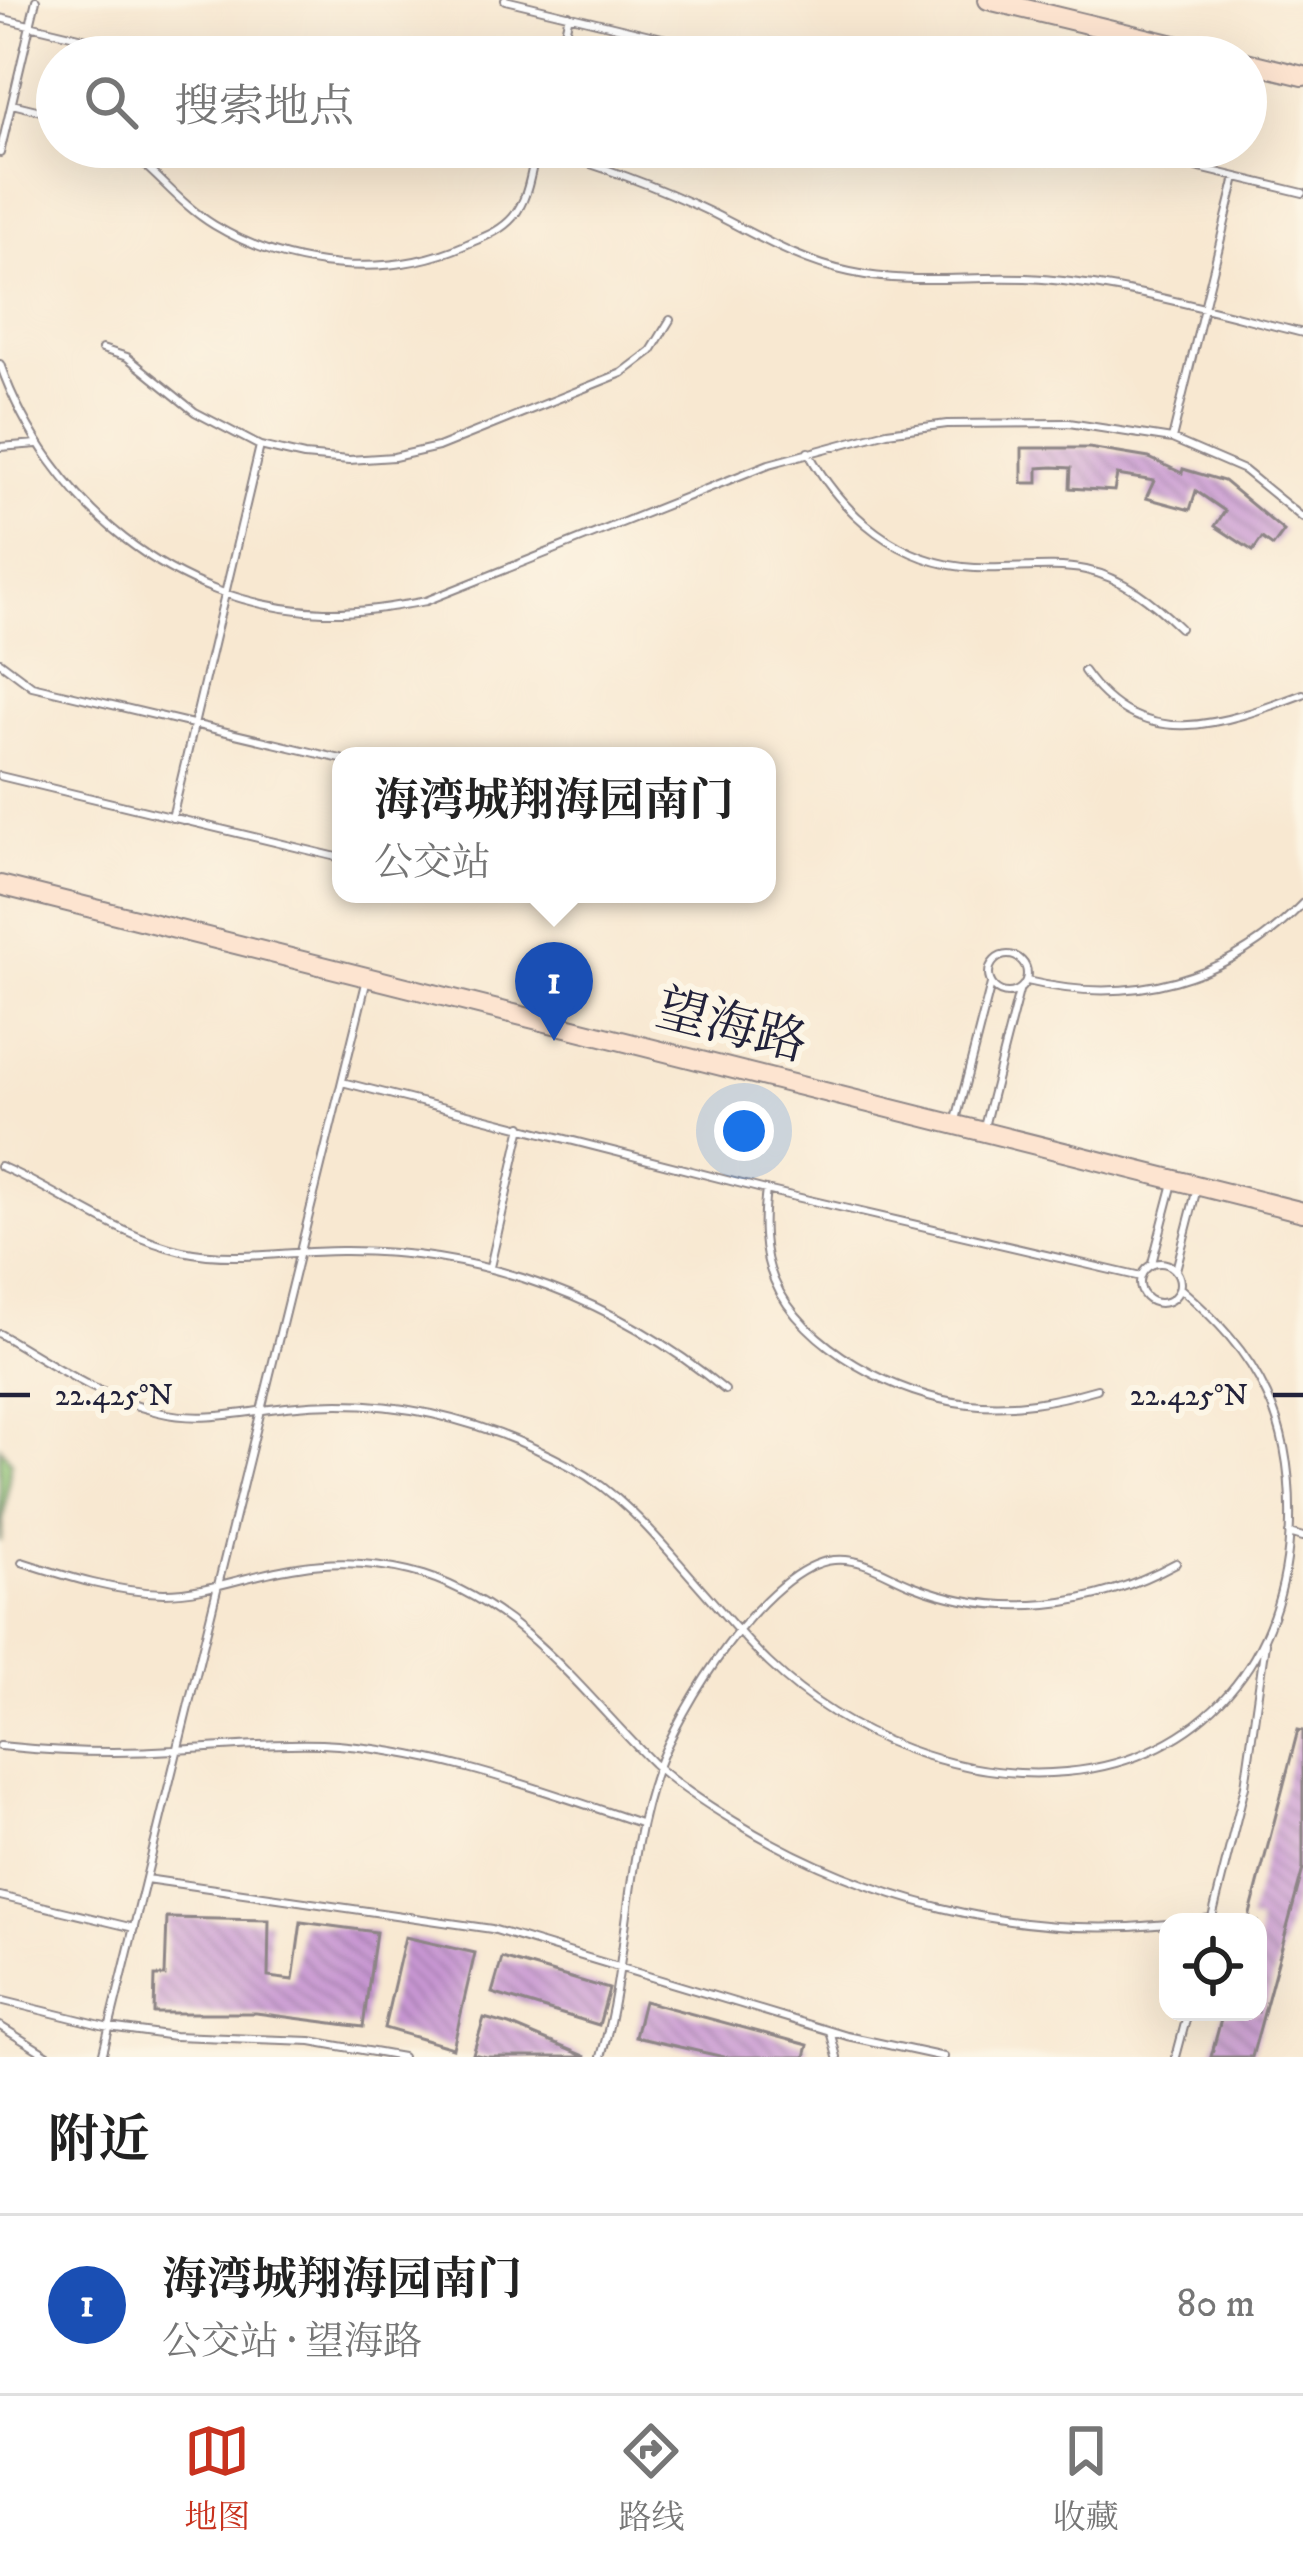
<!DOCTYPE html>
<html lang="zh">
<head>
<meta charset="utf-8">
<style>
	:root { --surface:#fff; --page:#f6f6f6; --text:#222; --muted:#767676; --line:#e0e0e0; --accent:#c8321e }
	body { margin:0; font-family:"IM FELL DW Pica","Noto Serif SC",serif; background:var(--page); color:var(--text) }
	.controls { position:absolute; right:36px; bottom:36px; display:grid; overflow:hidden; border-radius:24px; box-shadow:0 12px 48px #0002 }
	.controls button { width:108px; height:108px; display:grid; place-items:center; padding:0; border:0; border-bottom:3px solid var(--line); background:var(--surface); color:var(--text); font:60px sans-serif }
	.you { position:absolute; left:744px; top:1131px; width:42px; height:42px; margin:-30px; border:9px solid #fff; border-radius:50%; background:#1a73e8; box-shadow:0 0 0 18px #1a73e833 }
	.badge { display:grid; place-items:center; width:78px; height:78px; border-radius:50%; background:var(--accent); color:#fff; font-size:39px; font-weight:700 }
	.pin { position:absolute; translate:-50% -99px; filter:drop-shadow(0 3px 6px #0008) }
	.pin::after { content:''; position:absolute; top:63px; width:42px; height:36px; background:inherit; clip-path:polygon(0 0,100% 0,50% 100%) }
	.popup { position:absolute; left:332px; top:747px; width:444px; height:156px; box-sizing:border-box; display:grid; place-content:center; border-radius:24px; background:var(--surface); filter:drop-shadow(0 3px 9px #0005); font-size:39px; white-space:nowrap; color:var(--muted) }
	.popup b { font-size:45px; color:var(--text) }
	.popup::after { content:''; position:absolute; left:50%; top:100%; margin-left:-24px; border:24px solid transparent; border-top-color:var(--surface) }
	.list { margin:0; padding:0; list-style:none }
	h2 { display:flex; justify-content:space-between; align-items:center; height:156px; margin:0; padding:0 48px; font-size:51px }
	h2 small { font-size:39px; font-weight:400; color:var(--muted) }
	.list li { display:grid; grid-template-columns:78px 1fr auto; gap:36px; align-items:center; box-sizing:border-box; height:180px; padding:0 48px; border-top:3px solid var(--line) }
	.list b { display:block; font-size:45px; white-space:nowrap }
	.list p { margin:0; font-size:39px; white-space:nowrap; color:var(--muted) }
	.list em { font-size:39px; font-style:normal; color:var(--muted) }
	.icon { flex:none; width:66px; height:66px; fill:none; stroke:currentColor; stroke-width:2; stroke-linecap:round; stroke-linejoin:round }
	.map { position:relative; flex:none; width:1303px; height:2057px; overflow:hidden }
	.search { position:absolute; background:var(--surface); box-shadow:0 12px 48px #0002; left:36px; right:36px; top:36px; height:132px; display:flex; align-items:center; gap:30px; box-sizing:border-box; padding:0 42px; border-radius:66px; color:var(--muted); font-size:45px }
	.sheet { height:336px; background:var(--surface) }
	nav { display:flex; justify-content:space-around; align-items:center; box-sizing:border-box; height:168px; border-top:3px solid var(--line); background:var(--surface); font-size:33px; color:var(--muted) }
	nav a { display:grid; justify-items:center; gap:6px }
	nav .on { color:var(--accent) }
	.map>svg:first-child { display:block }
</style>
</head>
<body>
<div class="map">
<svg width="1303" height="2057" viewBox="0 0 1303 2057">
	<defs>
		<pattern id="building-back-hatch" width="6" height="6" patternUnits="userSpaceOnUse" patternTransform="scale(3)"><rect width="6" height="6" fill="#c796d2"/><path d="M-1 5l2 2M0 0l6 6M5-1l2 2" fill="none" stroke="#a17aac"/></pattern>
	</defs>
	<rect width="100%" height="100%" fill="#fcf5e5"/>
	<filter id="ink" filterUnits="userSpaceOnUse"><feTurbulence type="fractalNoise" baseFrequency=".00833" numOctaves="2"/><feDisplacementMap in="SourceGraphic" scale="24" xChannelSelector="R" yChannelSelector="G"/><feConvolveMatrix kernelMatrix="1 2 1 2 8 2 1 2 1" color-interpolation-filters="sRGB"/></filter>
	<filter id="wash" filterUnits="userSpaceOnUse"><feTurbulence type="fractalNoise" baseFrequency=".004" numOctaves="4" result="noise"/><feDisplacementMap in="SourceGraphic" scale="48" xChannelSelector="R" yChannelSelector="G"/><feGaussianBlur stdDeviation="2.7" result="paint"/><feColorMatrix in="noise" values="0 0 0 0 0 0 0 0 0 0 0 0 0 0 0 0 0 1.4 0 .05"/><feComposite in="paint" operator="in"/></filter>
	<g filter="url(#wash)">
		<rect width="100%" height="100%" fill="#f8e8d1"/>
		<path fill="#8fc375" stroke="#587258" stroke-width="3" d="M 0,1446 L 11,1461 L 0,1542 Z"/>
		<g id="blocks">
			<path fill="url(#building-back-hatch)" d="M 1022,448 L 1089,448 L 1149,458 L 1182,473 L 1183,469 L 1224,481 L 1284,531 L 1273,546 L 1262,538 L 1253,551 L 1215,526 L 1225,511 L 1196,491 L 1190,510 L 1146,498 L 1154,481 L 1117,475 L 1114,491 L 1070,488 L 1071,468 L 1053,467 L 1038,468 L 1038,483 L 1022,483 Z
				M 1298,1730 L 1303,1731 L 1303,1869 L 1252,2057 L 1211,2057 L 1223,2012 L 1258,2012 L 1258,1922 L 1248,1922 Z
				M 167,1918 L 269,1920 L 268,1977 L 293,1980 L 301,1922 L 376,1932 L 363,2027 L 256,2013 L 154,2013 L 155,1976 L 165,1976 Z
				M 405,1937 L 475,1953 L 453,2048 L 384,2028 Z
				M 502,1958 L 609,1989 L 599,2025 L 492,1993 Z
				M 644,2001 L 808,2045 L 805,2057 L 724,2057 L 635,2037 Z
				M 484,2018 L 510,2025 L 586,2057 L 486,2057 L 473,2054 Z"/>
		</g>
	</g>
	<g filter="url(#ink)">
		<use href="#blocks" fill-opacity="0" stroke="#8d8586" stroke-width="3"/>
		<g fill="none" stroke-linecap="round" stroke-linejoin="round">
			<defs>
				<path id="lane" d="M 505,0 L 741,57
					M 0,18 L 163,57
					M 559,57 L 569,15
					M 12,104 L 57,115
					M 123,147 C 156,171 179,204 214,225 C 287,269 387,280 465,245 C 483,237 500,232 513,217 C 529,198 531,170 537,147
					M 536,147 C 595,164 652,184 708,211 C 755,234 797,261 850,272 C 913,286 979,274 1043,279 C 1131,286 1217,312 1303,333
					M 1113,147 L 1303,193
					M 0,153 L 36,0
					M 102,349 L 127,357 L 195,412 L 260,446 L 304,456 L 349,460 L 394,457 L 438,447 L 622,373 L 651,351 L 670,320
					M 0,364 C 50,504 173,606 324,612 C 359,613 392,607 426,601 L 769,464 L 887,432 L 947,424 L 1069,423 L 1172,439 L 1244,470 L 1303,518
					M 1172,439 L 1236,177
					M 0,447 L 37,444
					M 808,452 C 843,516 900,564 975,568 C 1013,570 1050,563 1086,570 C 1124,578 1153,602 1180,628
					M 0,662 L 32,686 L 341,759
					M 1084,671 C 1142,754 1221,725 1303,694
					M 0,776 L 341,858
					M 172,818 L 260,446
					M989 974a19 19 0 1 1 38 0a19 19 0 1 1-38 0Z
					M 1027,981 C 1131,1006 1228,981 1303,903
					M 342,1082 L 766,1190 L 1141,1277
					M 956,1120 L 991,984
					M 984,1127 L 1019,991
					M 0,1166 C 61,1192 116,1236 182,1251 C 238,1263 290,1250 346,1251 C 488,1251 616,1300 725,1390
					M 766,1190 C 762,1221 762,1251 774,1280 C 802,1348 900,1397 969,1404 C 1014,1409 1055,1401 1097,1389
					M 1152,1263 L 1173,1183
					M1140 1283a20 20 0 1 1 40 0a20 20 0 1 1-40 0Z
					M 490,1267 L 522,1126
					M 1176,1270 L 1196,1192
					M 0,1334 C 52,1364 98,1397 158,1412 C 202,1423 243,1412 286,1407 C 388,1395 484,1419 572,1467 C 624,1495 662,1544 700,1587 C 723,1613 745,1640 769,1663 C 845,1736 960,1782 1066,1772 C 1205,1759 1287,1657 1290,1522 C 1291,1478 1286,1435 1267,1395 C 1247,1351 1216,1319 1180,1288
					M 1289,1533 L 1303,1537
					M 22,1562 C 68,1577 115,1592 164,1593 C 209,1593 253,1573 298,1567 C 339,1560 384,1563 424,1575 C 522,1606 583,1693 653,1763 C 676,1785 706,1804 734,1821 C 862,1900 1017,1940 1168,1924
					M 0,1746 C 58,1752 116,1754 174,1750 C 223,1748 271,1742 321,1744 C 432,1749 536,1788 640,1823
					M 146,1879 L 492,1929 L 847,2036 L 944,2057
					M 0,1896 L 134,1928
					M 1187,1922 L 1211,1919
					M 1211,1922 L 1245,1786 L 1265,1643
					M 0,2000 L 109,2027 L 174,2036 L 311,2041 L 402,2057
					M 0,2026 L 50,2057
					M 830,2031 L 837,2057
					M 102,2057 L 367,979
					M 601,2057 C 629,1963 624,1862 657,1770 C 678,1710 766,1566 834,1560 C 863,1557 886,1575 912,1585 C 1001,1620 1093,1608 1176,1563
					M 1176,2057 L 1188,2012"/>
				<path id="secondary" d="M 988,0 L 1224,57
					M 1246,62 L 1303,76
					M 0,885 L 1303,1212"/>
			</defs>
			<use href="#lane" stroke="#8d8586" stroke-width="10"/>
			<use href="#secondary" stroke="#8d8586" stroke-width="22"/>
			<use href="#lane" stroke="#fff" stroke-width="6"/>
			<use href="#secondary" stroke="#fde4d0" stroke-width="18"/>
		</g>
	</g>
	<path fill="none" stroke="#22223b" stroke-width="4.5" d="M 0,1395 L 30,1395M 1273,1395 L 1303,1395"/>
	<g text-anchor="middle" stroke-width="12" stroke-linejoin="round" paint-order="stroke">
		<g font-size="51" fill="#22223b" stroke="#fcf5e5">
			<text transform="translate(732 1024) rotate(14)" y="18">望海路</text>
		</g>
	</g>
	<g font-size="30" text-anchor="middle" fill="#22223b" stroke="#fcf5e5" stroke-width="12" stroke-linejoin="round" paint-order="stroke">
		<text x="114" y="1405">22.425°N</text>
		<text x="1189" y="1405">22.425°N</text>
	</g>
</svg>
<div class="controls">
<button><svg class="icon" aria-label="locate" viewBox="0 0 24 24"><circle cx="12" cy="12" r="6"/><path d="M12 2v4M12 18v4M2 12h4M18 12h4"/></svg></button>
</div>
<div class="you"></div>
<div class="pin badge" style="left:554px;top:1041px;background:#1a4fb4">1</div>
<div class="popup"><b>海湾城翔海园南门</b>公交站</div>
<div class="search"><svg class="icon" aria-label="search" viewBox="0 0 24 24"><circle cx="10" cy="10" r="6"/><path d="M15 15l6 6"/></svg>搜索地点</div>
</div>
<section class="sheet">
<h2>附近<small></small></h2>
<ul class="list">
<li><span class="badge" style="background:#1a4fb4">1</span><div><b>海湾城翔海园南门</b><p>公交站 · 望海路</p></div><em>80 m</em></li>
</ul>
</section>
<nav>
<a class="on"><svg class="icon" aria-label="map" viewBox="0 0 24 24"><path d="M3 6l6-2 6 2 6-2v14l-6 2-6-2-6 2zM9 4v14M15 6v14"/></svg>地图</a>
<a><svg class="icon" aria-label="directions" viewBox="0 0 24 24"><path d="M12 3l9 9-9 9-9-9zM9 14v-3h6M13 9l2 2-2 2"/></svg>路线</a>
<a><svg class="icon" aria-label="saved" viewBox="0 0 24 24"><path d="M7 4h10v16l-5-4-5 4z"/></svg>收藏</a>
</nav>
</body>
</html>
